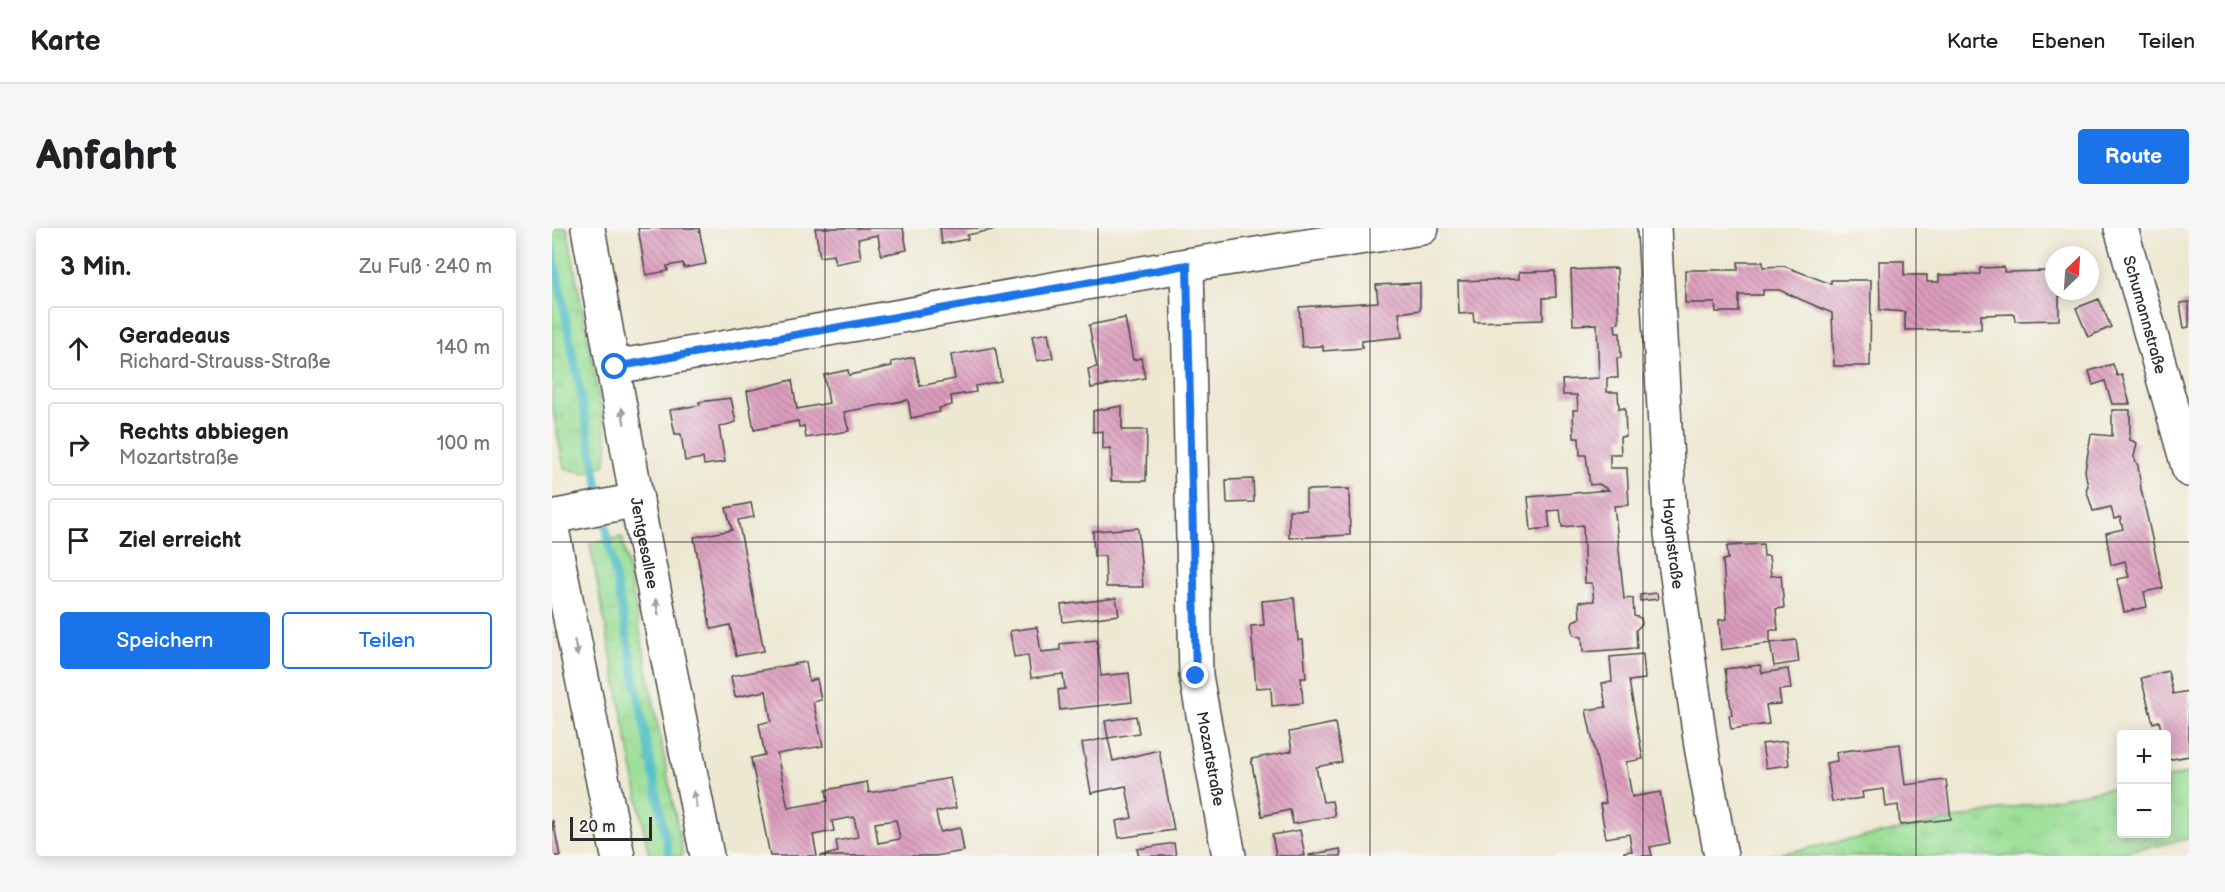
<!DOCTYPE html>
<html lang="de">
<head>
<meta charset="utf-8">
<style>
	:root { --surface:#fff; --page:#f6f6f6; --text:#202124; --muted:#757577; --line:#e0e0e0; --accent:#1a73e8 }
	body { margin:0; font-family:"Balsamiq Sans",sans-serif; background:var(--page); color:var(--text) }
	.controls { position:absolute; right:18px; bottom:18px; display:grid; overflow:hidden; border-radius:6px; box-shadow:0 3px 15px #0003 }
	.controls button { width:54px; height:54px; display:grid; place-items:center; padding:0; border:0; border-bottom:2px solid var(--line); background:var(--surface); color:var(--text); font:30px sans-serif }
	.compass { position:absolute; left:1493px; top:18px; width:54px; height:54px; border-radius:50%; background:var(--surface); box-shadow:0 3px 15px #0003; rotate:25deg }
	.scale { position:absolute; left:18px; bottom:15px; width:82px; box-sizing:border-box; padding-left:6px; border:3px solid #2b2b2b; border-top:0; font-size:16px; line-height:21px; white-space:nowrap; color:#2b2b2b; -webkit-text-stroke:4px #f6f6f2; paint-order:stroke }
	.stop { position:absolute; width:18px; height:18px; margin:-14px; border:4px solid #1a73e8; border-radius:50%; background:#fff }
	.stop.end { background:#1a73e8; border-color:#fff; box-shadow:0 2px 6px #0008 }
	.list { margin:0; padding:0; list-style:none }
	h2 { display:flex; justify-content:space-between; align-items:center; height:78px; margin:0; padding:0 24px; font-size:26px }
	h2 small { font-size:20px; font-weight:400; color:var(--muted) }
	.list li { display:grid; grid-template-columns:39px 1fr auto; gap:18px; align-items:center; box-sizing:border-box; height:84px; margin:0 12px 12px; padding:0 12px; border:2px solid var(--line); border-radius:6px }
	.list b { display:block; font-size:22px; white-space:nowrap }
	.list p { margin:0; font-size:20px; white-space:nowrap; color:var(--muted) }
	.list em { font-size:20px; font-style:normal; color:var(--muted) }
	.actions { display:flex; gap:12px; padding:18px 24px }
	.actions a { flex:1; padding:14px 0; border:2px solid var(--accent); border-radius:6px; text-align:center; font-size:21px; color:var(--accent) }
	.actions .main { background:var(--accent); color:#fff }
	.icon { flex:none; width:33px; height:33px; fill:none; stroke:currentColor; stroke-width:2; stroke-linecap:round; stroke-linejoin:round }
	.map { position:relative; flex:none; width:1637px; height:628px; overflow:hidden; border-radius:6px }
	header { display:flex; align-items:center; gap:36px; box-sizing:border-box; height:84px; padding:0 30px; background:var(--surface); border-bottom:2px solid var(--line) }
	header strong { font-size:28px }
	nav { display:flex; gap:33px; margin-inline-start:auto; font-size:21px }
	.intro { display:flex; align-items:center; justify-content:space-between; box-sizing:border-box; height:144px; padding:0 36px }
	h1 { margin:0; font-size:42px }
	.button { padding:15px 27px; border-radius:6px; background:var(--accent); color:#fff; font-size:21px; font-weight:700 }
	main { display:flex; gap:36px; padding:0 36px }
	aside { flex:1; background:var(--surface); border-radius:6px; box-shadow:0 3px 15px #0003 }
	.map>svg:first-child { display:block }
</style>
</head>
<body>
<header>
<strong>Karte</strong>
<nav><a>Karte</a><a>Ebenen</a><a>Teilen</a></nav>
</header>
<div class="intro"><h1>Anfahrt</h1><a class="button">Route</a></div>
<main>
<aside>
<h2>3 Min.<small>Zu Fuß · 240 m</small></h2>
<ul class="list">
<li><svg class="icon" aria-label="ahead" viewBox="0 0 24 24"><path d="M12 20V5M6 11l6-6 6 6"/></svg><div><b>Geradeaus</b><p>Richard-Strauss-Straße</p></div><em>140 m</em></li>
<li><svg class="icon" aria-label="right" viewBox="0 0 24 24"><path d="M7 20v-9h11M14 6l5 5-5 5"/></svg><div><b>Rechts abbiegen</b><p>Mozartstraße</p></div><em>100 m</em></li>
<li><svg class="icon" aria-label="arrive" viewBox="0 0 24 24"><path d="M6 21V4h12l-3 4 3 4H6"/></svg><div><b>Ziel erreicht</b></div></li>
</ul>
<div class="actions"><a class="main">Speichern</a><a>Teilen</a></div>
</aside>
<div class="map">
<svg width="1637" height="628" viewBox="0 0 1637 628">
	<defs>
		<pattern id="grass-tufts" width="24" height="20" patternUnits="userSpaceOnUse" patternTransform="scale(1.5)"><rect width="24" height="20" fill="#9ade95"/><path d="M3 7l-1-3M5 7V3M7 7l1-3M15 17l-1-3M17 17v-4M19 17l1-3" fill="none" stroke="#85bf81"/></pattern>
		<pattern id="building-back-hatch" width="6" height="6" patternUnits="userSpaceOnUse" patternTransform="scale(1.5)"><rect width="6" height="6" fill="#db9cbd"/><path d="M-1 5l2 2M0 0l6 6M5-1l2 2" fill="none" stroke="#b27f9a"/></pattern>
	</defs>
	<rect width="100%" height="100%" fill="#f6f6f2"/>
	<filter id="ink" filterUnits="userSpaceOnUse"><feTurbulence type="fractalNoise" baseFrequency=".0167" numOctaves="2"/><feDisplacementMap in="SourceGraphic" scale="12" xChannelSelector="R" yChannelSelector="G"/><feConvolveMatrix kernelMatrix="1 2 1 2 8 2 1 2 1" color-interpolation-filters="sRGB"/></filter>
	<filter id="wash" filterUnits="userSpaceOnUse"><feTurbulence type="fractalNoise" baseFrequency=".008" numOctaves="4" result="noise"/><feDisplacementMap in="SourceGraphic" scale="24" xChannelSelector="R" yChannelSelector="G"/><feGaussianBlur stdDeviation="1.35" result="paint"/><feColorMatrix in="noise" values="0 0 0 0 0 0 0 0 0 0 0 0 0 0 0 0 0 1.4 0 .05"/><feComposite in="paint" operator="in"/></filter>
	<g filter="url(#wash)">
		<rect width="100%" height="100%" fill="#ede8d1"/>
		<path fill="url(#grass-tufts)" stroke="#628460" stroke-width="1.5" d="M 0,0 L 15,0 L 56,217 L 53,237 L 33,245 L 12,240 L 0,178 Z
			M 70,309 L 72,320 L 131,628 L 97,628 L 38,316 Z
			M 1637,545 L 1637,611 L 1551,628 L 1216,628 L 1569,558 L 1570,606 L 1614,606 L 1615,550 Z"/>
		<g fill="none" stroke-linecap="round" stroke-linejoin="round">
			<path stroke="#4ebdc3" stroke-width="8" d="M 0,18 L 49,271
				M 51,284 L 117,628"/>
		</g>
		<g id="blocks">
			<path fill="url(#building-back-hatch)" fill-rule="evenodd" d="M 86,0 L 147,0 L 154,36 L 132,40 L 131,35 L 115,38 L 116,43 L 94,47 Z
				M 263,0 L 351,0 L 355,22 L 329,27 L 326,7 L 306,11 L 309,31 L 283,36 L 281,27 L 268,29 Z
				M 388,0 L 446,0 L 446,1 L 415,7 L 416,11 L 390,16 Z
				M 1327,33 L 1352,33 L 1352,47 L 1375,47 L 1375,54 L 1387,54 L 1387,47 L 1428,46 L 1428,40 L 1452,39 L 1452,44 L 1502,43 L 1502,63 L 1516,63 L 1516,68 L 1507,68 L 1507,92 L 1463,93 L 1462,86 L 1429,87 L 1429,101 L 1353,102 L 1353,84 L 1328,82 Z
				M 1186,34 L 1211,34 L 1211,39 L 1232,38 L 1279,56 L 1279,52 L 1319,52 L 1318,138 L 1282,138 L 1280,85 L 1227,62 L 1211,62 L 1211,67 L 1187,67 L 1187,84 L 1164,84 L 1163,75 L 1133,75 L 1133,42 L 1186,42 Z
				M 1065,40 L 1067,95 L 1063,96 L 1064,105 L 1068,105 L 1069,130 L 1065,130 L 1066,150 L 1055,150 L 1055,164 L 1066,164 L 1067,181 L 1073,180 L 1074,208 L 1068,209 L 1069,226 L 1058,226 L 1058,240 L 1075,240 L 1077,277 L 1062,278 L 1065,303 L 1072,371 L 1081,370 L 1082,388 L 1089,390 L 1090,396 L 1084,402 L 1085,420 L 1031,424 L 1030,409 L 1022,407 L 1020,397 L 1021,393 L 1028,390 L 1027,374 L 1042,373 L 1040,355 L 1033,355 L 1031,297 L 1010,299 L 1008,282 L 996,283 L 998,300 L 979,302 L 976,269 L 1057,262 L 1047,256 L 1038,257 L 1034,227 L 1028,227 L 1027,210 L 1022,210 L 1021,182 L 1026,182 L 1025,167 L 1011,167 L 1010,152 L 1047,150 L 1045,96 L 1021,97 L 1019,42 Z
				M 1003,43 L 1004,69 L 991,70 L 991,92 L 922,94 L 921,85 L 907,86 L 906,53 L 967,51 L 967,44 Z
				M 868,55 L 868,82 L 847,85 L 850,109 L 810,113 L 810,120 L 771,123 L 771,118 L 750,119 L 747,79 L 826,74 L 824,57 Z
				M 1547,71 L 1559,99 L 1536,109 L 1524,80 Z
				M 1637,74 L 1637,99 L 1632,100 L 1628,75 Z
				M 573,90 L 581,132 L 589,130 L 593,150 L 539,160 L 536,141 L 545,139 L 537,97 Z
				M 496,105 L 501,130 L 485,133 L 480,108 Z
				M 443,119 L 449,153 L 423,158 L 424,164 L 399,168 L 400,177 L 387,180 L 388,184 L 359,190 L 356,172 L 292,184 L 297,203 L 254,210 L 252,198 L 247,199 L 246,193 L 202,202 L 195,163 L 240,152 L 245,181 L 277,175 L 272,147 L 296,142 L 297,147 L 340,138 L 339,134 L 362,129 L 368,158 L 403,151 L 399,127 Z
				M 1561,136 L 1565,148 L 1570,147 L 1578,176 L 1560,176 L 1553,153 L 1541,157 L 1537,143 Z
				M 179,170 L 184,194 L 167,199 L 173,234 L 152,237 L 151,230 L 133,233 L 129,206 L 123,206 L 118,182 L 148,177 L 147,174 Z
				M 570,178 L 570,202 L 595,202 L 594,253 L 559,253 L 558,220 L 551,221 L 551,203 L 541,204 L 541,183 Z
				M 1560,182 L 1578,182 L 1578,212 L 1585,215 L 1582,229 L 1586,238 L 1589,261 L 1611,360 L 1592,364 L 1595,379 L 1572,384 L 1565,351 L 1577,349 L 1573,333 L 1559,337 L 1554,305 L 1571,301 L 1568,289 L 1562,291 L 1559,279 L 1541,283 L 1534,261 L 1536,258 L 1533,243 L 1539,206 L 1560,208 Z
				M 701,251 L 702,274 L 675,275 L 674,252 Z
				M 797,261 L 798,307 L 737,310 L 737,282 L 754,282 L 754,262 Z
				M 199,275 L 202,289 L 186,292 L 212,423 L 184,428 L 178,397 L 160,401 L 158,397 L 142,309 L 180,302 L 174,280 Z
				M 586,300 L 591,359 L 554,359 L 553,328 L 542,328 L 541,303 Z
				M 1211,316 L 1212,328 L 1217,328 L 1219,348 L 1229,347 L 1232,380 L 1224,381 L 1226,402 L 1218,402 L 1218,415 L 1169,422 L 1167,392 L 1175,391 L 1171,332 L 1176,331 L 1175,318 Z
				M 1105,365 L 1106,371 L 1088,373 L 1088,367 Z
				M 564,370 L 567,387 L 511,394 L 509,377 Z
				M 742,370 L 746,412 L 751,412 L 754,450 L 749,450 L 751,475 L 720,478 L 719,459 L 704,460 L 699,398 L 712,397 L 710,373 Z
				M 485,399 L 489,424 L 508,422 L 508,416 L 545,412 L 549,448 L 577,445 L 580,474 L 508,482 L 506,462 L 513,461 L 511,446 L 479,450 L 476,427 L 462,429 L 458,403 Z
				M 1244,412 L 1247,434 L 1222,438 L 1218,415 Z
				M 1091,426 L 1093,451 L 1077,453 L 1091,531 L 1074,534 L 1080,569 L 1108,564 L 1118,615 L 1098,619 L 1100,628 L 1072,628 L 1072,624 L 1080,623 L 1077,606 L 1054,610 L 1048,576 L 1054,575 L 1034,482 L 1054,479 L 1050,455 L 1060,454 L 1058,429 Z
				M 254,434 L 257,453 L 265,451 L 269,472 L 261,474 L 271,518 L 225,526 L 236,580 L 276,573 L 274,562 L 315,554 L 317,565 L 398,550 L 404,580 L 384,584 L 388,604 L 408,600 L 412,623 L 383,628 L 268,628 L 286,624 L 284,613 L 306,609 L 302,589 L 280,593 L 282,603 L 261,607 L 265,628 L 218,628 L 199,530 L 213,527 L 207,496 L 219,493 L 214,463 L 183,469 L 179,448 ZM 344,592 L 348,611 L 326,615 L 323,595 Z
				M 1208,437 L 1210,445 L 1236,441 L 1239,461 L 1227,462 L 1229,476 L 1214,477 L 1217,496 L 1179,501 L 1177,487 L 1180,487 L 1173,441 Z
				M 1616,443 L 1621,466 L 1637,463 L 1637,528 L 1614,532 L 1614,506 L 1610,506 L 1607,493 L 1601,495 L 1589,450 Z
				M 584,488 L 587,505 L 556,510 L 561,533 L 607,522 L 622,602 L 567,610 L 564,593 L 580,590 L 574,558 L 539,565 L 530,515 L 556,510 L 553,493 Z
				M 783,495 L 790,534 L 764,539 L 771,574 L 780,573 L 783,588 L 741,596 L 738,582 L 710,588 L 699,531 L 740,523 L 737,504 Z
				M 1234,513 L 1237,537 L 1214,540 L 1210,516 Z
				M 1348,516 L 1353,557 L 1394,552 L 1399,591 L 1348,597 L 1346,577 L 1334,579 L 1332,561 L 1310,564 L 1311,570 L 1280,574 L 1274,535 L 1285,533 L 1284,524 Z
				M 0,593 L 1,593 L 8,628 L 0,628 Z
				M 748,602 L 753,628 L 724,628 L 720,607 Z
				M 622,615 L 624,628 L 587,628 L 585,621 Z
				M 788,621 L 789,628 L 757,628 L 757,627 Z"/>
		</g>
	</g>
	<g filter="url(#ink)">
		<use href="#blocks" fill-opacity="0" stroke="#484744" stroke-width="1.5"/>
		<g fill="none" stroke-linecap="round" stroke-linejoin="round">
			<defs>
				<g id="minor">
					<path id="s1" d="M 36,0 L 90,301 L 155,628"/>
					<path id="s2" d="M 1102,0 L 1119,306 L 1149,518 L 1169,628"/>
					<path id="s3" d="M 1569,0 L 1637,242"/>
					<path id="s4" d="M 635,37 L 644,448 L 677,628"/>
					<path d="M 63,139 L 635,37 L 870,0"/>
					<path d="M 0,289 L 85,272"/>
					<path d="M 0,301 L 66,628"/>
				</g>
			</defs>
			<use href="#minor" stroke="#484744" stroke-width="36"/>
			<use href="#minor" stroke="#fff" stroke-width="33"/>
		</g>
		<defs><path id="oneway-solid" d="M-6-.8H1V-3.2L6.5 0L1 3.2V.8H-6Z" transform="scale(1.5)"/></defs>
		<g fill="#a0a0a0">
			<use href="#oneway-solid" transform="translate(71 188) rotate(-99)"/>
			<use href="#oneway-solid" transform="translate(105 379) rotate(-101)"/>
			<use href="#oneway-solid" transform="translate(24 420) rotate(79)"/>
			<use href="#oneway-solid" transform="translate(143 571) rotate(-101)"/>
		</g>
	</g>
	<g fill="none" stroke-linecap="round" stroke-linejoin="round" filter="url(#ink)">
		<path stroke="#1a73e8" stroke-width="8" d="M 63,139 L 635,37 L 644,448"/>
	</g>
	<path fill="none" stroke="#2b2b2b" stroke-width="1.5" stroke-opacity="0.55" d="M 273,0 L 273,628M 546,0 L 546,628M 818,0 L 818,628M 1091,0 L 1091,628M 1364,0 L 1364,628M 0,314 L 1637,314"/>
	<g text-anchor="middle" stroke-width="6" stroke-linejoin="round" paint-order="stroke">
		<g font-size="16" fill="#2b2b2b" stroke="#f6f6f2">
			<text dy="6" stroke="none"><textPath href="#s3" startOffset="90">Schumannstraße</textPath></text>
			<text dy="6" stroke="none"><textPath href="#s1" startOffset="320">Jentgesallee</textPath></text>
			<text dy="6" stroke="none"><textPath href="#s2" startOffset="316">Haydnstraße</textPath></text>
			<text dy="6" stroke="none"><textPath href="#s4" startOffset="495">Mozartstraße</textPath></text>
		</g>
	</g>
</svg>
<div class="controls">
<button>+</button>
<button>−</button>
</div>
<svg class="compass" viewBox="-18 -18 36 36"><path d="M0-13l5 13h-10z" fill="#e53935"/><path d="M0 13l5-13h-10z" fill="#757577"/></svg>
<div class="scale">20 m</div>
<div class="stop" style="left:63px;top:139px"></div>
<div class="stop end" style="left:644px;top:448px"></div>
</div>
</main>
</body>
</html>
